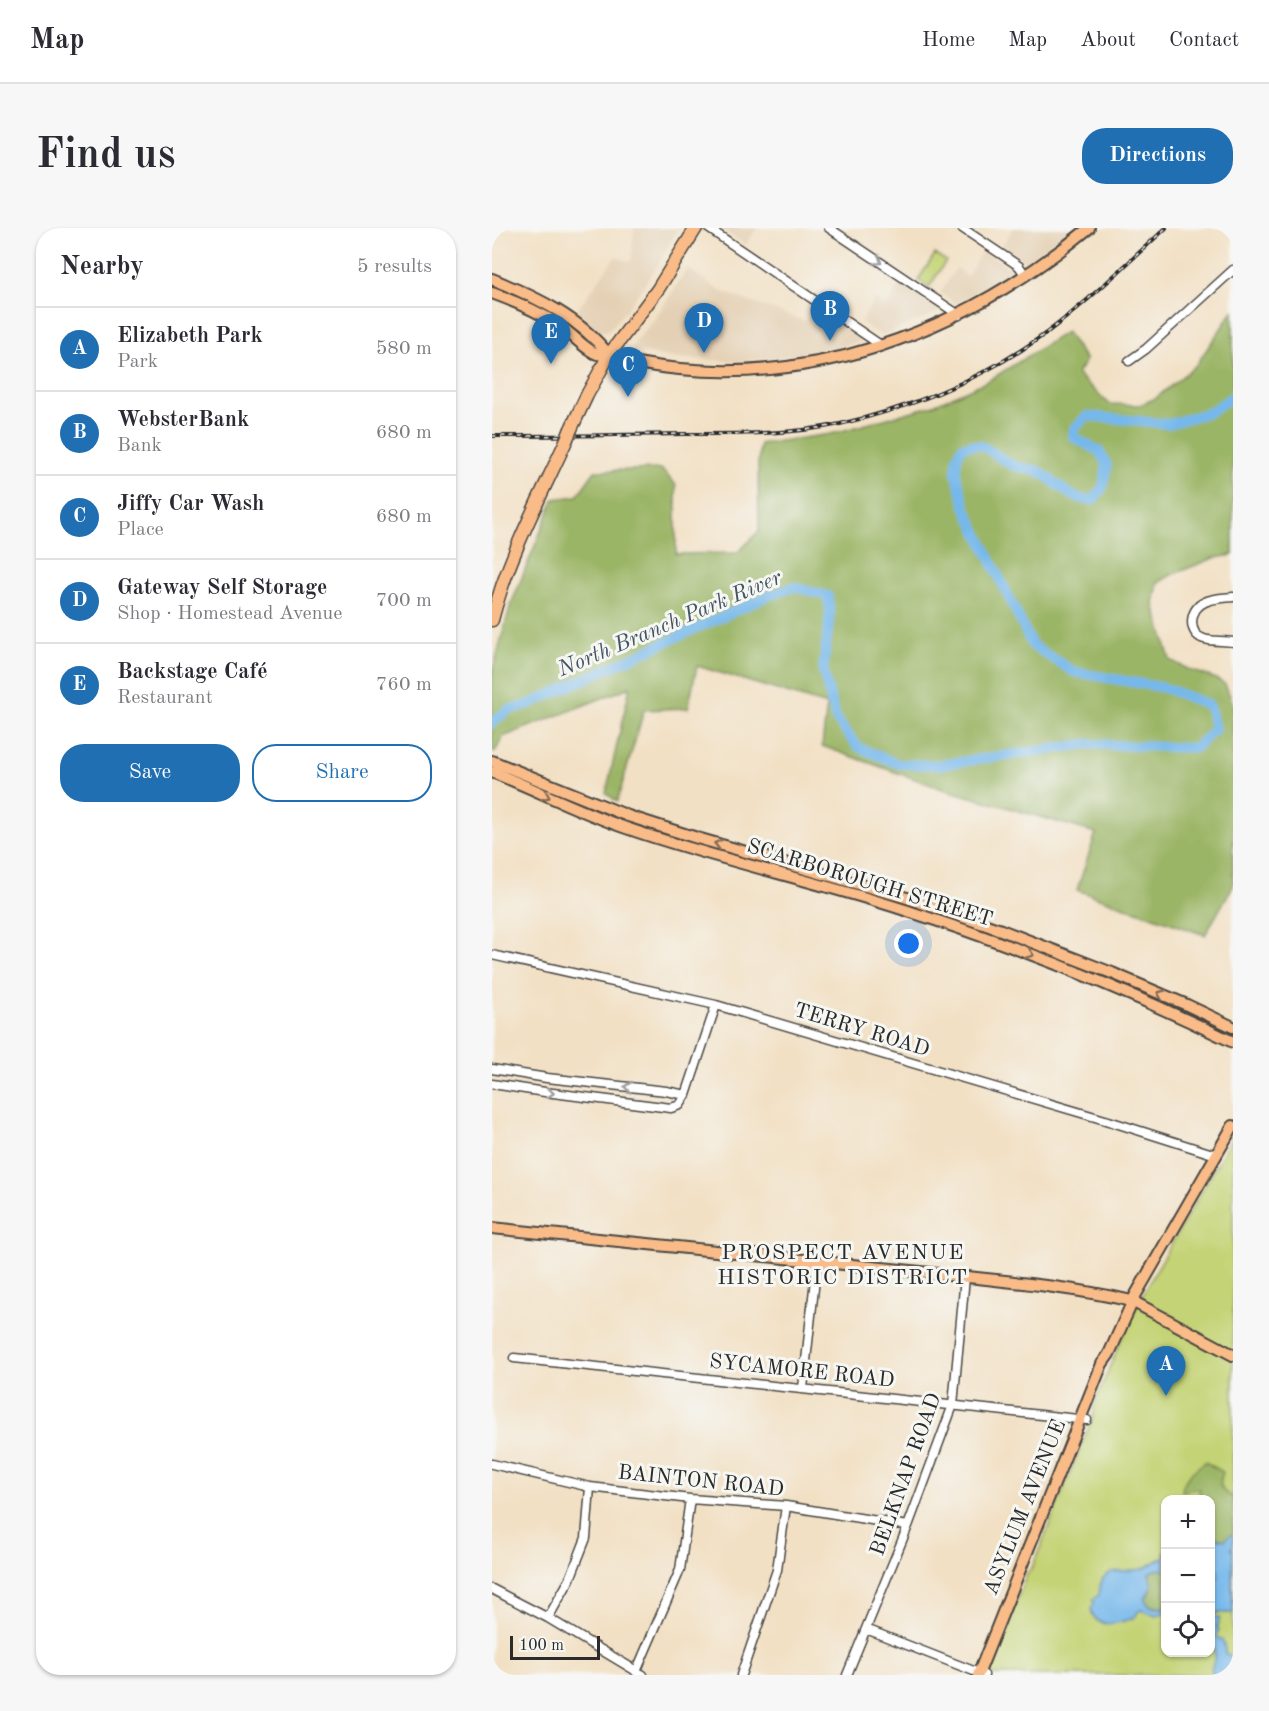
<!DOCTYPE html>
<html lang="en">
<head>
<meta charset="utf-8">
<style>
	:root { --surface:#fff; --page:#f7f7f7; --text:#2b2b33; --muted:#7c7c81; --line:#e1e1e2; --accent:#1f6fb2 }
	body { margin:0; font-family:"Old Standard TT",serif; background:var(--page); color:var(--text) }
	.controls { position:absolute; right:18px; bottom:18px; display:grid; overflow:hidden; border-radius:12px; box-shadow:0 2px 4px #0004 }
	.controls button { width:54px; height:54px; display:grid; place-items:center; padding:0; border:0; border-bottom:2px solid var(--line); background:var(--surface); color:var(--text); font:30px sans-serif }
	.scale { position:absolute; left:18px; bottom:15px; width:90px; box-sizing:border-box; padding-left:6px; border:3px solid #2b2b2b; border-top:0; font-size:16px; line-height:21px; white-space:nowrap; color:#2b2b2b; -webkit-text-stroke:4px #f6f6f2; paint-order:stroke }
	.you { position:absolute; left:417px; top:716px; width:21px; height:21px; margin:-15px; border:4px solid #fff; border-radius:50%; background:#1a73e8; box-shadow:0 0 0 9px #1a73e833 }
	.badge { display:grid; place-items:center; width:39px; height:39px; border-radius:50%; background:var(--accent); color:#fff; font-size:20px; font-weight:700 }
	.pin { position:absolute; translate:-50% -50px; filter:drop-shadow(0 2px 3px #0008) }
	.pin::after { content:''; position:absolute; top:32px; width:21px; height:18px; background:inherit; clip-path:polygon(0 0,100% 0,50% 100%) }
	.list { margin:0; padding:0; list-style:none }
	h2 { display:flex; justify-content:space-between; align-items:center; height:78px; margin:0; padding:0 24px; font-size:26px }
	h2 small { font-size:20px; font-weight:400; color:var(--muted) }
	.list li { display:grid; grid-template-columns:39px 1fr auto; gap:18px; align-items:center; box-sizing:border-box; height:84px; padding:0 24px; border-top:2px solid var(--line) }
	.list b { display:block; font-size:22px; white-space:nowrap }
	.list p { margin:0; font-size:20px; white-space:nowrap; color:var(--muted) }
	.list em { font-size:20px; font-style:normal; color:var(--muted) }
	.actions { display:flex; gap:12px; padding:18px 24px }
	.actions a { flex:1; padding:14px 0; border:2px solid var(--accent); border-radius:24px; text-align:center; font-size:21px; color:var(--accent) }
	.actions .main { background:var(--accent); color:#fff }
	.icon { flex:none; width:33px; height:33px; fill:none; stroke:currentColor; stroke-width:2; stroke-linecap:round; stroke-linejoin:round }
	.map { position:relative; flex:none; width:741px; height:1447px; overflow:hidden; border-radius:24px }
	header { display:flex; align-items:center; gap:36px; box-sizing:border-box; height:84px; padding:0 30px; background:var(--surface); border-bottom:2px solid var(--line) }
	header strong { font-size:28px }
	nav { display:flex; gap:33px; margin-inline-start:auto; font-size:21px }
	.intro { display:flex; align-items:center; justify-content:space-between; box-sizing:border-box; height:144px; padding:0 36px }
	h1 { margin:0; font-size:42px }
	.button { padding:15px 27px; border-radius:24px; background:var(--accent); color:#fff; font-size:21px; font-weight:700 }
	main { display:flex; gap:36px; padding:0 36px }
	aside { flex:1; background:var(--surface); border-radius:24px; box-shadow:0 2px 4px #0004 }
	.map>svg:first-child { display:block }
</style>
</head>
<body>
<header>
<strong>Map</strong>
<nav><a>Home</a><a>Map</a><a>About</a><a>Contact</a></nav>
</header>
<div class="intro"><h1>Find us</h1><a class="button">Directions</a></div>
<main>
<aside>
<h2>Nearby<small>5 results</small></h2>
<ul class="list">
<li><span class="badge">A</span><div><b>Elizabeth Park</b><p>Park</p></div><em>580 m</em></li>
<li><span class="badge">B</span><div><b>WebsterBank</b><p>Bank</p></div><em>680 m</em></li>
<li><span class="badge">C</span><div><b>Jiffy Car Wash</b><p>Place</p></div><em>680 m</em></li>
<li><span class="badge">D</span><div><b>Gateway Self Storage</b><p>Shop · Homestead Avenue</p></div><em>700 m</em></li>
<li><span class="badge">E</span><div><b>Backstage Café</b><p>Restaurant</p></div><em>760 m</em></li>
</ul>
<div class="actions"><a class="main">Save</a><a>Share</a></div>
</aside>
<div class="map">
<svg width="741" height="1447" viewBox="0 0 741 1447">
	<rect width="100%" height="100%" fill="#f6f6f2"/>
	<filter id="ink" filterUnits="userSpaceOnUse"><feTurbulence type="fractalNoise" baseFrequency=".0167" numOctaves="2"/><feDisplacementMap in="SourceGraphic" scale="12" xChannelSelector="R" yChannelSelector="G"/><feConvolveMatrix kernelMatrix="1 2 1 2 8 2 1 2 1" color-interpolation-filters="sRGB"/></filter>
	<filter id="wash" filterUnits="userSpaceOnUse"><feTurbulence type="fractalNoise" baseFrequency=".008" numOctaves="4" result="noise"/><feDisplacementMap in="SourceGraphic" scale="24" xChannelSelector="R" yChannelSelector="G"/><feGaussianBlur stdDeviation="1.35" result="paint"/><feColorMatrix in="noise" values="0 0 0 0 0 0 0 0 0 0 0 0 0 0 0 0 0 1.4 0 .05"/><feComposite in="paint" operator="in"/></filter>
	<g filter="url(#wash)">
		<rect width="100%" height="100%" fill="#f2e0c4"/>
		<path fill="#e4d0b4" d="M 142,0 L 187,0 L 162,43 L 134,82 L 116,103 L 105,104 L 83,85 L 123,29 L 139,34 Z
			M 228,0 L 265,0 L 254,17 Z
			M 521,0 L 579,0 L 580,1 L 534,35 L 510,18 Z
			M 491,22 L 522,43 L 464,76 L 448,65 L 464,40 L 475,48 Z
			M 196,41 L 227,62 L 227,63 L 313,93 L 323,79 L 370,111 L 371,113 L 319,126 L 248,133 L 181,130 L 140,123 L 140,119 L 163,90 Z
			M 409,55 L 449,81 L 449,83 L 389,108 L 369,94 L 383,71 L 394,78 Z"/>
		<path fill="#c4d375" stroke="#787f50" stroke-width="1.5" fill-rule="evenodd" d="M 443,26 L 454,33 L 437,59 L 426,52 Z
			M 741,908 L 741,1447 L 494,1447 L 506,1418 L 513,1408 L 523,1377 L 535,1346 L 540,1340 L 602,1186 L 602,1178 L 628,1114 L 652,1064 ZM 674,1272 L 718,1272 L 718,1424 L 674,1424 Z"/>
		<path fill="#9bb566" stroke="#637048" stroke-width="1.5" d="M 741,83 L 741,327 L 722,330 L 679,347 L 666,355 L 662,376 L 678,432 L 698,442 L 722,450 L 733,456 L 741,476 L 741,658 L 713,707 L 585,662 L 604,605 L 451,561 L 330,518 L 335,477 L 205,438 L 196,480 L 152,482 L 125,574 L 114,565 L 138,459 L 11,509 L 3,524 L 0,523 L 0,445 L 18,379 L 62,271 L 85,268 L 103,243 L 169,241 L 184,257 L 184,326 L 245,325 L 267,303 L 266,237 L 268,216 L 339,206 L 439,178 L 496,153 L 574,104 L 594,132 L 585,146 L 617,176 L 648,177 L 664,170 L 704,137 Z
			M 713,1234 L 731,1244 C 726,1258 728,1263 741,1269 L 741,1307 L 738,1307 L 734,1312 L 719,1309 L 718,1272 L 701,1271 L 707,1266 L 708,1261 L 690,1263 C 692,1249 702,1242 713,1234 Z
			M 667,1341 L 673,1342 L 673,1379 C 665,1380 656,1380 653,1371 L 659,1362 L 659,1353 L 657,1346 L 660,1343 Z"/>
		<path fill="#76b8eb" stroke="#50728b" stroke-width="1.5" d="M 738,1307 L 741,1307 L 741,1318 L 739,1321 L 741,1324 L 740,1360 L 741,1385 L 724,1385 L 721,1389 L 728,1390 L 725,1399 L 727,1402 L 724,1408 L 731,1413 L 734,1426 L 737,1427 L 741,1426 L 741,1447 L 722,1447 L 719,1441 C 723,1431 725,1425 719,1416 L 718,1352 L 726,1350 L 726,1344 L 719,1335 L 719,1309 L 733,1312 Z
			M 673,1322 L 673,1342 C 667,1341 661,1341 657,1346 L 660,1357 L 653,1371 C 656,1380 665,1381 673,1379 L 673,1385 L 663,1387 L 649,1382 L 646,1384 L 642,1390 C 627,1395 603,1403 599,1381 L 602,1375 L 601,1371 L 607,1367 L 608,1358 L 611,1350 L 619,1344 L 651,1341 L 672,1329 Z"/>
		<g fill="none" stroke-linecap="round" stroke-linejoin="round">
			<path stroke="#76b8eb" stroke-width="10" d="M 0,495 L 16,482 L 33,478 L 276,368 L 302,359 L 336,368 L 338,385 L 331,443 L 344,491 L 366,519 L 406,536 L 447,537 L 594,516 L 703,520 L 723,501 L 717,477 L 673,460 L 582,444 L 540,417 L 474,281 L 464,246 L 465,229 L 470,219 C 494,211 502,229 520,237 C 529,241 540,240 548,244 C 566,255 578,273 601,272 L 611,259 L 615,237 L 607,223 L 581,209 L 582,201 L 595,188 L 677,196 L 718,184 L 741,168"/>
		</g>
	</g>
	<g filter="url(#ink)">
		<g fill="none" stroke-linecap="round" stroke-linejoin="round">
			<defs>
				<path id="minor" d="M 216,0 L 390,118
					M 337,0 L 467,87
					M 470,0 L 527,38 L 534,48
					M 637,133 L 654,121 L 741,42
					M 741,369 C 732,370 721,370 713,374 C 697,380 695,406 712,411 C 722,414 732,412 741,414
					M 0,727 L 224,777 L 620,894 L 724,927
					M 0,841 L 55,850 L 174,863 L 194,867
					M 0,856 L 53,864 L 179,880 L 188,877 L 194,867 L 224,777
					M 22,1130 L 595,1192
					M 311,1160 L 325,1033
					M 0,1236 L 98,1259 L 198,1271 L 294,1278 L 416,1298
					M 0,1361 L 56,1390 L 151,1447
					M 56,1390 L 78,1351 L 94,1310 L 98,1259
					M 374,1401 L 492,1447
					M 144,1444 L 188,1342 L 198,1271
					M 249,1447 L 285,1342 L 294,1278
					M 355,1447 L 416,1298 L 461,1177 L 473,1049"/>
				<path id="major" d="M 0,51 C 44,69 87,89 117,127
					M 0,65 C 22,73 45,83 66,96 C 76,103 96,124 105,126 C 110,127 114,126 119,127 C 128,130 136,133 145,135 C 312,166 470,105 597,0
					M 0,533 L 136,588 L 205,610 L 415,670 L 509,702 L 620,745 L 695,777 L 741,799
					M 0,544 C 45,562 88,584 134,600 C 226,632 321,652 413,682 C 525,718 635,762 741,814
					M 0,1000 C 143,1014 286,1028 429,1044 C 499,1052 571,1057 640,1073 L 741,1127
					M 486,1447 L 610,1136 L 617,1126 L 643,1068 L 741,898"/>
				<path id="highway" d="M 79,201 L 95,167 L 117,127 L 166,61 L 204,0
					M 0,392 C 16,329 47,272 74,213"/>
			</defs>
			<use href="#minor" stroke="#494642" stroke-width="11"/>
			<use href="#major" stroke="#494642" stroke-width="14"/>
			<use href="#highway" stroke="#494642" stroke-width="15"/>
			<use href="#minor" stroke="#fff" stroke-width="8"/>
			<use href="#major" stroke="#f9bc89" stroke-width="10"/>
			<use href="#highway" stroke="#f9bc89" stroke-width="12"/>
			<defs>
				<path id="rail" d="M 0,208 C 63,208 127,207 190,206 C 243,206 297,207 348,196 C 418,180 485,153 543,113 C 590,80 631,39 674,0"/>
			</defs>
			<use href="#rail" stroke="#2b2b2b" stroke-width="4"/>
			<use href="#rail" stroke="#f6f6f2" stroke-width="1.5" stroke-dasharray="4.5" stroke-linecap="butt"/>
			<defs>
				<path id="highway-bridge" d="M 74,213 L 79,201"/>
			</defs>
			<use href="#highway-bridge" stroke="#494642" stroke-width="15" stroke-linecap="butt"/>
			<use href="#highway-bridge" stroke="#f9bc89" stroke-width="12"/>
		</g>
		<defs><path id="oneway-chevron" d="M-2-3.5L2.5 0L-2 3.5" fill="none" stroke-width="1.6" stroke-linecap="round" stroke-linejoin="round" transform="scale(1.5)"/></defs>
		<g stroke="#a0a0a0">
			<use href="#oneway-chevron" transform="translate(386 33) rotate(34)"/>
			<use href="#oneway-chevron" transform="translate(136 859) rotate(-174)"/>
			<use href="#oneway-chevron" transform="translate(58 865) rotate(7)"/>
		</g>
		<g stroke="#886c55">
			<use href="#oneway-chevron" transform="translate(54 568) rotate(23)"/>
			<use href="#oneway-chevron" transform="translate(226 616) rotate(-165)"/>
			<use href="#oneway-chevron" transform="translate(538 726) rotate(21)"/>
			<use href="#oneway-chevron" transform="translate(669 766) rotate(-157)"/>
		</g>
	</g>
	<g text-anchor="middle" stroke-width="6" stroke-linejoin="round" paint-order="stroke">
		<g font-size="21" fill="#2b2b2b" stroke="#f6f6f2">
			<text transform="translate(378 654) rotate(17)" y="7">SCARBOROUGH STREET</text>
			<text transform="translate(370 801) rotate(17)" y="7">TERRY ROAD</text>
			<text transform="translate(310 1142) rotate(6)" y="7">SYCAMORE ROAD</text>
			<text transform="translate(413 1246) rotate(-70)" y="7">BELKNAP ROAD</text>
			<text transform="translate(209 1252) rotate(6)" y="7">BAINTON ROAD</text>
			<text transform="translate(532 1279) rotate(-68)" y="7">ASYLUM AVENUE</text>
		</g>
		<g font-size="22" font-style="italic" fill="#425565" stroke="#f6f6f2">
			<text transform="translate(177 394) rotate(-23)" y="8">North Branch Park River</text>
		</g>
		<g font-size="22" letter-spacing="1.5" fill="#2b2b2b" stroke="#f6f6f2">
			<text x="351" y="1031">PROSPECT AVENUE<tspan x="351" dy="25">HISTORIC DISTRICT</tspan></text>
		</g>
	</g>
</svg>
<div class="controls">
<button>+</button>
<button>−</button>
<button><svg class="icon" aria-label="locate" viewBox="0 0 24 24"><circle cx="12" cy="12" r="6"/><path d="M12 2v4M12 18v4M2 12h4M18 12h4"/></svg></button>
</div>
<div class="scale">100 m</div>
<div class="you"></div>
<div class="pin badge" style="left:674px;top:1168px">A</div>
<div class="pin badge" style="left:338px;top:113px">B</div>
<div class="pin badge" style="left:136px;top:169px">C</div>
<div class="pin badge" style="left:212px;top:125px">D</div>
<div class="pin badge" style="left:59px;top:136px">E</div>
</div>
</main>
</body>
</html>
